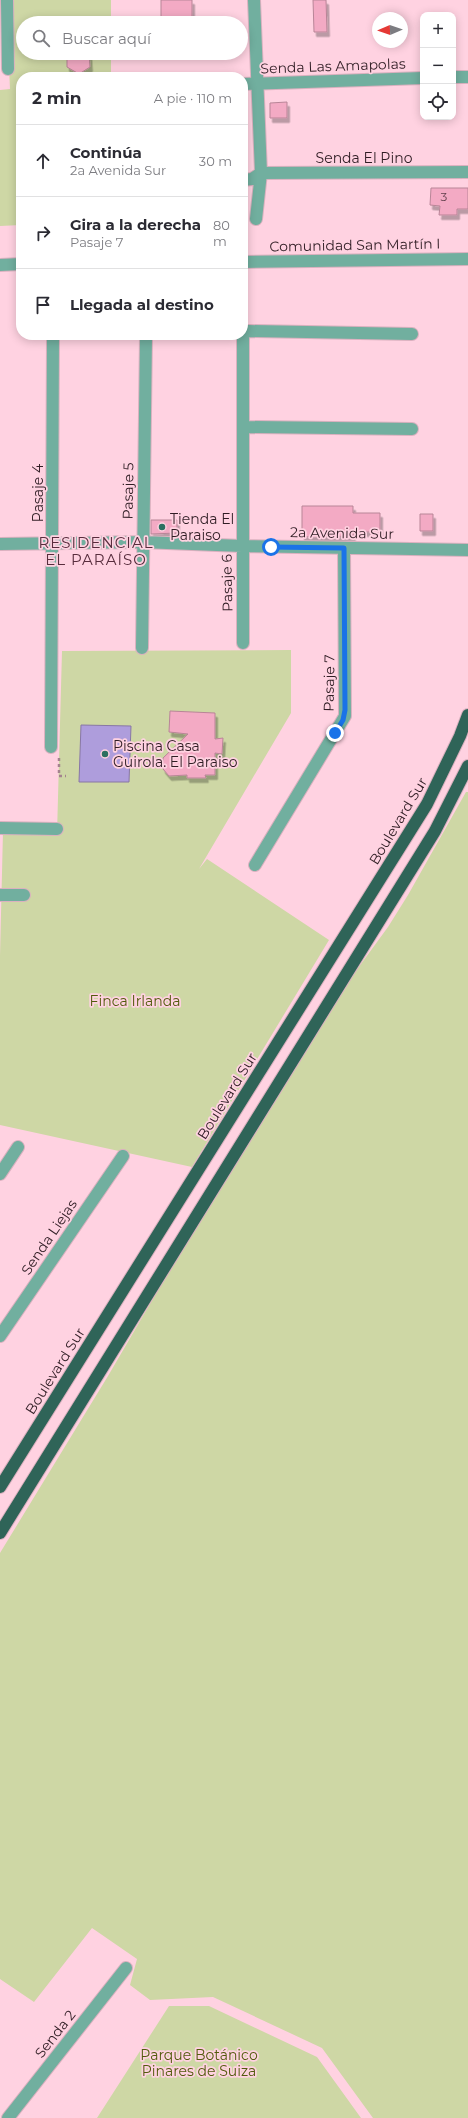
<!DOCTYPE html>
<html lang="es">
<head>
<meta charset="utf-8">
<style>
	:root { --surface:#fff; --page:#f7f7f7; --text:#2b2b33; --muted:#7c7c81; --line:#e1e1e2 }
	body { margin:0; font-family:Montserrat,sans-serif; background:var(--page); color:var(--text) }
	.controls { position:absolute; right:12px; top:12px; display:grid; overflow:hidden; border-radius:8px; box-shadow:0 2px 10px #0003 }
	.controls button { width:36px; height:36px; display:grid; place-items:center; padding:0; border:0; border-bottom:1px solid var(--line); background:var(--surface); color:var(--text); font:20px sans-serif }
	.compass { position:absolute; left:372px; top:12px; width:36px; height:36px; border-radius:50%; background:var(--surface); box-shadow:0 2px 10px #0003; rotate:268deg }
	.stop { position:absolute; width:12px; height:12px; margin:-9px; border:3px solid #1a73e8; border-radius:50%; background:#fff }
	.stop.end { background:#1a73e8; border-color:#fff; box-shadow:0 1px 4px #0008 }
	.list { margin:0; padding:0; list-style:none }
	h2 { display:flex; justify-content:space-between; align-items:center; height:52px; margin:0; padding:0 16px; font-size:17px }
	h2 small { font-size:13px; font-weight:400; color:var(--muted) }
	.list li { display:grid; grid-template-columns:26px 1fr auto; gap:12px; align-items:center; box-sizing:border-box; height:72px; padding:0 16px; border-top:1px solid var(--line) }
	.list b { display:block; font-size:15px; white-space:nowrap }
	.list p { margin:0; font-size:13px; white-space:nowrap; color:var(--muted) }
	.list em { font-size:13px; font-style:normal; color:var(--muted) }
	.icon { flex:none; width:22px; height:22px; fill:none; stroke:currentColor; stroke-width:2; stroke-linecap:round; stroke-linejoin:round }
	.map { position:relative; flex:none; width:468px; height:2118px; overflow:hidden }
	.search { position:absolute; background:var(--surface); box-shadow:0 2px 10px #0003; left:16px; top:16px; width:232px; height:44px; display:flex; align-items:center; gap:10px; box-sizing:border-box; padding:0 14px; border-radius:22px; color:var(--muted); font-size:15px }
	.panel { position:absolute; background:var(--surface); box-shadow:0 2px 10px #0003; left:16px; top:72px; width:232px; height:268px; border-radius:16px }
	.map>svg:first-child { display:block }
</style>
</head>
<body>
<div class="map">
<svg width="468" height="2118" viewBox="0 0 468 2118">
	<defs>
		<filter id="shadow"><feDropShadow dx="2.5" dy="4.5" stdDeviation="0" flood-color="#0004"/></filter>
	</defs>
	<rect width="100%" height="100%" fill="#ffd2e1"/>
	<path fill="#ced7a5" d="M 6,0 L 111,0 L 111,23 L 23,23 L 23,53 L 111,53 L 111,77 L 21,77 L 21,225 L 0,226 L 0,90 L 10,89 Z
		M 291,650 L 291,713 L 199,869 L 207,859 L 329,940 L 192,1167 L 0,1125 L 0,956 L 3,831 L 57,834 L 62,651 Z
		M 466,792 L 468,792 L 468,2118 L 373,2118 L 322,2048 L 213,1997 L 150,2000 L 130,1985 L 137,1959 L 92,1928 L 34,2002 L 0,1979 L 0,1553 L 108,1376 L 193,1230 L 339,994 L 388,927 L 408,895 Z
		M 169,2006 L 209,2006 L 317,2057 L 361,2118 L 97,2118 Z"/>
	<path fill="#ae9ddc" stroke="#8877a5" d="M 81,725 L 131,726 L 129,782 L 79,782 Z"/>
	<path fill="#f3aac4" stroke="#b88597" filter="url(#shadow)" d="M 161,0 L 192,0 L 192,20 L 161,21 Z
		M 313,0 L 326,0 L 327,32 L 314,32 Z
		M 67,53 L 89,53 L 90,67 L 79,74 L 67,67 Z
		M 287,102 L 287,118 L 270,118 L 270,103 Z
		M 431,188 L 468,188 L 468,209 L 457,209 L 457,215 L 439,215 L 440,206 L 430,205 Z
		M 302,506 L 353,506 L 353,513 L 380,513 L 380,532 L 353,532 L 353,536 L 302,537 Z
		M 420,514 L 433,514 L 433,531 L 420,531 Z
		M 151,520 L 177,520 L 177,533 L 151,534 Z
		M 170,711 L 215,713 L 215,739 L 223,738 L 222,754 L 215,753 L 215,775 L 205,775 L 206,778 L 187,778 L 187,775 L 169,776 L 163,769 L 163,758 L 188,734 L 169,732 Z"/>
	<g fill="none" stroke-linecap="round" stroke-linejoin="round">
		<defs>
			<path id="minor" d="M 7,0 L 8,69
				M 254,0 L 261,173 L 256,219
				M 453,77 L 468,77
				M 243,84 L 423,78
				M 243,180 L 252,179 L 261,173 L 468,172
				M 243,262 L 468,259
				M 0,265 L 21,264
				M 243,334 L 248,331 L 412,334
				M 243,335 L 243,643
				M 244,427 L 412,429
				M 0,544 L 142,542 L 242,546 L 468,550
				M 142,648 L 146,335
				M 51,747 L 53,335
				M 0,828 L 57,829
				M 255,865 L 345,716 L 344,548
				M 0,895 L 24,895
				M 0,1174 L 18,1147
				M 0,1336 L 123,1156
				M 8,2118 L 126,1968"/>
			<path id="highway" d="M 0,1487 L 427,804 L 460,736 L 468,715
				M 0,1533 L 435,831 L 468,766"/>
		</defs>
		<use href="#minor" stroke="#dab1bf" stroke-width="14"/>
		<use href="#highway" stroke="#dab1bf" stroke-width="14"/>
		<path stroke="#a4838e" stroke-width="2.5" stroke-dasharray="3 3" stroke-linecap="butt" d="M 59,758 L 59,776 L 66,776"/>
		<use href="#minor" stroke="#71af9f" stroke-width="12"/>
		<use href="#highway" stroke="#2f6458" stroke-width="12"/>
	</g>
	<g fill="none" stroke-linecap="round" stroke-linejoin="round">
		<path stroke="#1a73e8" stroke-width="5" d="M 271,547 L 344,548 L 345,710 L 343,720 L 335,733"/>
	</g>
	<g fill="#2d6f61" stroke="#ffd2e1" stroke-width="1.5">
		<circle cx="162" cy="527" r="4"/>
		<circle cx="105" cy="754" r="4"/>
	</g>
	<g text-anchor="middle" stroke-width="3.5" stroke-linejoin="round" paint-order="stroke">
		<g font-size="12" fill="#61404c">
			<text x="444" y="201">3</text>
		</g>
		<g font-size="14" fill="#301d24" stroke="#ffd2e1">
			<text transform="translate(333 66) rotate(-2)" y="5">Senda Las Amapolas</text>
			<text x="364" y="163">Senda El Pino</text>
			<text transform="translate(355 245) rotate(-1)" y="5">Comunidad San Martín I</text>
			<text transform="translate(128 491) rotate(-89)" y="5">Pasaje 5</text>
			<text transform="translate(38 493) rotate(-90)" y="5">Pasaje 4</text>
			<text transform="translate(342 533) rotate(1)" y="5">2a Avenida Sur</text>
			<text transform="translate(227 583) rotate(-91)" y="5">Pasaje 6</text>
			<text transform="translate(329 683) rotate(-89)" y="5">Pasaje 7</text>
			<text transform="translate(398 821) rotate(-59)" y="5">Boulevard Sur</text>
			<text transform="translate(227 1096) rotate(-58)" y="5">Boulevard Sur</text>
			<text transform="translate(49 1237) rotate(-56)" y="5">Senda Liejas</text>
			<text transform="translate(55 1371) rotate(-58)" y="5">Boulevard Sur</text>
			<text transform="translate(55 2034) rotate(-52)" y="5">Senda 2</text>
		</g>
		<g font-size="14" fill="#301d24" stroke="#ffd2e1" text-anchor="start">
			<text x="170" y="524">Tienda El<tspan x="170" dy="16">Paraiso</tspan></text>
			<text x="113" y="751">Piscina Casa<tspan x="113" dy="16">Guirola. El Paraiso</tspan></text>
		</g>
		<g font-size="14" fill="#525b0c" stroke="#ffd2e1">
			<text x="135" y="1006">Finca Irlanda</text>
			<text x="199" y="2060">Parque Botánico<tspan x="199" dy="16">Pinares de Suiza</tspan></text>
		</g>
		<g font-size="15" letter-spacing="1" fill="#582d3d" stroke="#ffd2e1">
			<text x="96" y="548">RESIDENCIAL<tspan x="96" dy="17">EL PARAÍSO</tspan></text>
		</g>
	</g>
</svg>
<div class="controls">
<button>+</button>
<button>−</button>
<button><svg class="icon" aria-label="locate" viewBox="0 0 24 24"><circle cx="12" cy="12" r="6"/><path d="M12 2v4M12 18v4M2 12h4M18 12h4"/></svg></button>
</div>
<svg class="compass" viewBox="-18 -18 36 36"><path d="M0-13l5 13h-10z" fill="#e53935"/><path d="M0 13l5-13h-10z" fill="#7c7c81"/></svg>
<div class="stop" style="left:271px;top:547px"></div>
<div class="stop end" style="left:335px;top:733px"></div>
<div class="search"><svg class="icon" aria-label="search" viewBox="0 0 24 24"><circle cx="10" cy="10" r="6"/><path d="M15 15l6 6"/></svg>Buscar aquí</div>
<section class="panel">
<h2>2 min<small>A pie · 110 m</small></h2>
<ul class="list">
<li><svg class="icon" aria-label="ahead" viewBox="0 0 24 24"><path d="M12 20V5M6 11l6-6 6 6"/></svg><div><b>Continúa</b><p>2a Avenida Sur</p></div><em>30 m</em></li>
<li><svg class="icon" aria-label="right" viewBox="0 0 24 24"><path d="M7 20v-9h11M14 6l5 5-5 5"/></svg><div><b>Gira a la derecha</b><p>Pasaje 7</p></div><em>80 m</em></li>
<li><svg class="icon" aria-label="arrive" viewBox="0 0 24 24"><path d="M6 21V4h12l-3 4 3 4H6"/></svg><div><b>Llegada al destino</b></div></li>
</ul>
</section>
</div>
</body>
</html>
